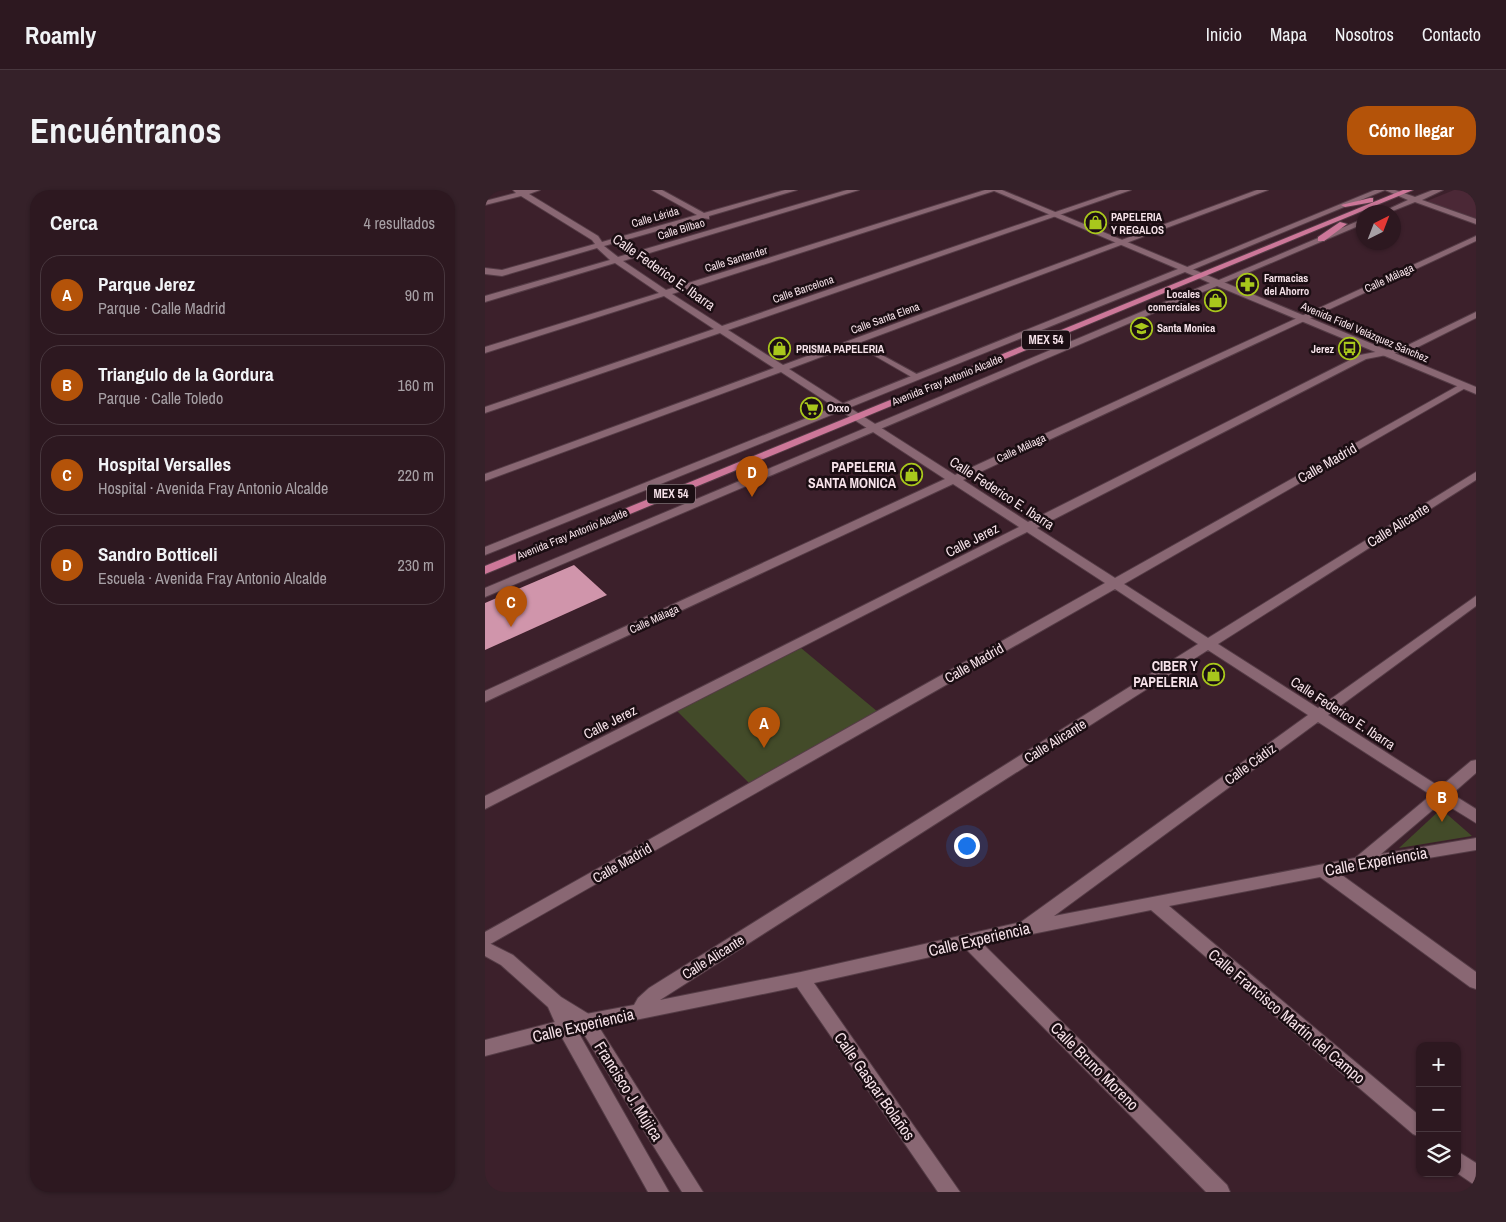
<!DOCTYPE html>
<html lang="es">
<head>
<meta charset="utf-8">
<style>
	:root { --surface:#2d1820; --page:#352129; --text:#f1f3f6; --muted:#a7a0a5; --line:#48373e; --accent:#b45309 }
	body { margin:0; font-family:"Archivo Narrow",sans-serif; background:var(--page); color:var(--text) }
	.controls { position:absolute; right:15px; bottom:15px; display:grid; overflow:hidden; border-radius:10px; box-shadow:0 1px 4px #0004 }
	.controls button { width:45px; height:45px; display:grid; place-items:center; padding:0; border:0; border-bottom:1px solid var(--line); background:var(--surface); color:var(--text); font:25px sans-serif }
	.compass { position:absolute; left:871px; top:15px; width:45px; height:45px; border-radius:50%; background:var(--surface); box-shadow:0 1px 4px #0004; rotate:42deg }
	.you { position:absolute; left:481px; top:655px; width:18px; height:18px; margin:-12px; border:4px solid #fff; border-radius:50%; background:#1a73e8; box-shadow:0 0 0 8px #1a73e833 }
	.badge { display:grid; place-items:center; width:32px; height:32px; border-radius:50%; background:var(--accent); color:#fff; font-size:16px; font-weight:700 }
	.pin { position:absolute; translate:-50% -41px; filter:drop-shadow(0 1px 2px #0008) }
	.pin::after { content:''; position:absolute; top:26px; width:18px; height:15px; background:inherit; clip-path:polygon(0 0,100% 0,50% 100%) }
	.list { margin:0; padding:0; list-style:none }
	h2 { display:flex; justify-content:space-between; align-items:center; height:65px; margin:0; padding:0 20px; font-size:21px }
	h2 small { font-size:16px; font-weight:400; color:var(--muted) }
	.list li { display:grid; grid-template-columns:32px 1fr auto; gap:15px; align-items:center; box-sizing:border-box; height:80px; margin:0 10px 10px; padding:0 10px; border:1px solid var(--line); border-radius:20px }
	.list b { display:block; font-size:19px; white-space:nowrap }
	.list p { margin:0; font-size:16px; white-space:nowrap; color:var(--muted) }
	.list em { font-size:16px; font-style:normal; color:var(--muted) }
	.icon { flex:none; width:28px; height:28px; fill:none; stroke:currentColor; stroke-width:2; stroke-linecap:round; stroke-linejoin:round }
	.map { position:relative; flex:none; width:991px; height:1002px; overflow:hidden; border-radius:20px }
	header { display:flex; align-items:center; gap:30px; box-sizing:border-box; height:70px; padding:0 25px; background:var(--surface); border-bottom:1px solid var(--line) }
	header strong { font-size:24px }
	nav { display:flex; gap:28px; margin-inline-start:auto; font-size:18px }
	.intro { display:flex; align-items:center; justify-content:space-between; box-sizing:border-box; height:120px; padding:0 30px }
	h1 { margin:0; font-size:35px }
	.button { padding:12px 22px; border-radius:20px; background:var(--accent); color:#fff; font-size:18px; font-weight:700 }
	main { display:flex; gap:30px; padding:0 30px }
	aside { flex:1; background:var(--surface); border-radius:20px; box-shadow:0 1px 4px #0004 }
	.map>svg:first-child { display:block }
</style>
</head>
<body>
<header>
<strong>Roamly</strong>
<nav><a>Inicio</a><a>Mapa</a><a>Nosotros</a><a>Contacto</a></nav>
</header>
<div class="intro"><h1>Encuéntranos</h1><a class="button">Cómo llegar</a></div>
<main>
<aside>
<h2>Cerca<small>4 resultados</small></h2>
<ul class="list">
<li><span class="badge">A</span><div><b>Parque Jerez</b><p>Parque · Calle Madrid</p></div><em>90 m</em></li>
<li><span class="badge">B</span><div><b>Triangulo de la Gordura</b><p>Parque · Calle Toledo</p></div><em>160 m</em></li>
<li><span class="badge">C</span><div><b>Hospital Versalles</b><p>Hospital · Avenida Fray Antonio Alcalde</p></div><em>220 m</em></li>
<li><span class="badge">D</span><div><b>Sandro Botticeli</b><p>Escuela · Avenida Fray Antonio Alcalde</p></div><em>230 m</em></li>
</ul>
</aside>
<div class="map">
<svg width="991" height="1002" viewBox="0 0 991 1002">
	<rect width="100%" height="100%" fill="#3c202b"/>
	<path fill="#4b2836" d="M 969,0 L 991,0 L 991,30 L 942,11 Z"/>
	<path fill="#434b29" d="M 316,458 L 393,522 L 264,593 L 192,521 Z
		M 956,619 L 987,646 L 914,658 Z"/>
	<path fill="#d095ab" d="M 89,375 L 122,405 L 0,460 L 0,413 Z"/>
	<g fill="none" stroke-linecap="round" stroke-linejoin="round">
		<defs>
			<path id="service" d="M 371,153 L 375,153 L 437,187 L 430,189 L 371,155 Z"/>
			<path id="minor" d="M 28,0 L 55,0 L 44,4 L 113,46 L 117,52 L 212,25 L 167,0 L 177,0 L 219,23 L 300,0 L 312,0 L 224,26 L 224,29 L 218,28 L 119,56 L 133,67 L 362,0 L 374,0 L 138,71 L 181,100 L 500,0 L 512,0 L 187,104 L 237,136 L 635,0 L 646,0 L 243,140 L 298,175 L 772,0 L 783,0 L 304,179 L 470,285 L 991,46 L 991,51 L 478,290 L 543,332 L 875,165 L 921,156 L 991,122 L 991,128 L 927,160 L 881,169 L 552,338 L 630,388 L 976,194 L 984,196 L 639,394 L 723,448 L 991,282 L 991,290 L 733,454 L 833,518 L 991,406 L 991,416 L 843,525 L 955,597 L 986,571 L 991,570 L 991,583 L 967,604 L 991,619 L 991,633 L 957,612 L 896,664 L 991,648 L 991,660 L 854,683 L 991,782 L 991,799 L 985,797 L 835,687 L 684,716 L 935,926 L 935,947 L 928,944 L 666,720 L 498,754 L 742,995 L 745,1002 L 721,1002 L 481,759 L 329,793 L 475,1002 L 453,1002 L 312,797 L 101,840 L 0,866 L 0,850 L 101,824 L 149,815 L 153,808 L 164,798 L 713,454 L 630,399 L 0,757 L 0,742 L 620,393 L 542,342 L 0,619 L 0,606 L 534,337 L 468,294 L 0,512 L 0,501 L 460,289 L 296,182 L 0,291 L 0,284 L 289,178 L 235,143 L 0,223 L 0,217 L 229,139 L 179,106 L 0,163 L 0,157 L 174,103 L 130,73 L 0,112 L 0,106 L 125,70 L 112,58 L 17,86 L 0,84 L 0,78 L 17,80 L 110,54 L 107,50 L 36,6 L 0,15 L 0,11 L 31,3 ZM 723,460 L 823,525 L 536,732 L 316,782 L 175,810 ZM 833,532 L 946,605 L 870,668 L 569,726 Z
				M 890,0 L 910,0 L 930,7 L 948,0 L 958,0 L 937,10 L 991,29 L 991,34 L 930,12 L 905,22 L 897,22 L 923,10 L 900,0 L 702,82 L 695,80 Z
				M 878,29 L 878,34 L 734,95 L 727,93 Z
				M 972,961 L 991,973 L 991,996 L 972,983 Z"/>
			<path id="tertiary" d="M 507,0 L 517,0 L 991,197 L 991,204 L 732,96 L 0,407 L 0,398 L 725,93 L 700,82 L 0,365 L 0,357 L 693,79 Z
				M 0,751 L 28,765 L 76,807 L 107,826 L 218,1002 L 197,1002 L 95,838 L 88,833 L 184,1002 L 163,1002 L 75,844 L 63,817 L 16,775 L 0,766 Z"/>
			<path id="primary" d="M 918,0 L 928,0 L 0,384 L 0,376 Z
				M 885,8 L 888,8 L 888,12 L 860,17 L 856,15 Z
				M 855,32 L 862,34 L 839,51 L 833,51 L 833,47 Z"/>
		</defs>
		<use href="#service" stroke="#553c46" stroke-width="2"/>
		<use href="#minor" stroke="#553c46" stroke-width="2"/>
		<use href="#tertiary" stroke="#553c46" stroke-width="2"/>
		<use href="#primary" stroke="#553c46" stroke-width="2"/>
		<use href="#service" fill="#896773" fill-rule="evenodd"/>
		<use href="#minor" fill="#896773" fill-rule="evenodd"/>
		<use href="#tertiary" fill="#896773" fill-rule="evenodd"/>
		<use href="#primary" fill="#cd7799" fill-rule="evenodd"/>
	</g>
	<defs>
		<symbol id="shop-ring" viewBox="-11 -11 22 22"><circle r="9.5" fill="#1b0e13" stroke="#a8c71c" stroke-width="1.5"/><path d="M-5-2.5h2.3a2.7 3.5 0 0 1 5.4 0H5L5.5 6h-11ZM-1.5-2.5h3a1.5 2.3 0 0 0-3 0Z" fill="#a8c71c"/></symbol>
		<symbol id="pharmacy-ring" viewBox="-11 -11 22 22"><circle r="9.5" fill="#1b0e13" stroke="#a8c71c" stroke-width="1.5"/><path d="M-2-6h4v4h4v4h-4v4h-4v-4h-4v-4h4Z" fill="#a8c71c"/></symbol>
		<symbol id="school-ring" viewBox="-11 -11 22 22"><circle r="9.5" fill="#1b0e13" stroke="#a8c71c" stroke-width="1.5"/><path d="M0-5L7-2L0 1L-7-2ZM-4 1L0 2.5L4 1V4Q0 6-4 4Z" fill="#a8c71c"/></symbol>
		<symbol id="bus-ring" viewBox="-11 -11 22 22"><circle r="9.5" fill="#1b0e13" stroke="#a8c71c" stroke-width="1.5"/><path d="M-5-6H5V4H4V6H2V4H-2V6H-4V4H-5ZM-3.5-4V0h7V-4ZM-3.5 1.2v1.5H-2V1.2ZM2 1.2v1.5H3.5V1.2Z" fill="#a8c71c"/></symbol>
		<symbol id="supermarket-ring" viewBox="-11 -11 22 22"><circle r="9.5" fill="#1b0e13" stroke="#a8c71c" stroke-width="1.5"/><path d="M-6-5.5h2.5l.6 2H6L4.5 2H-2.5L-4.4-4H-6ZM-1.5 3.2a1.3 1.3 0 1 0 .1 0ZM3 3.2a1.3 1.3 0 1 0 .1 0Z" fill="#a8c71c"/></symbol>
	</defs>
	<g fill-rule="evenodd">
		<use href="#shop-ring" x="598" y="20" width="25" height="25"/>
		<use href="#pharmacy-ring" x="750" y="82" width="25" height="25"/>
		<use href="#shop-ring" x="718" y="98" width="25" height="25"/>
		<use href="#school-ring" x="644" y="126" width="25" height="25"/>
		<use href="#shop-ring" x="282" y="146" width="25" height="25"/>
		<use href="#bus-ring" x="852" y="146" width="25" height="25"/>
		<use href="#supermarket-ring" x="314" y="206" width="25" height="25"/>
		<use href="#shop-ring" x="414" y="272" width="25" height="25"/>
		<use href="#shop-ring" x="716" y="472" width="25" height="25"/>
	</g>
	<g text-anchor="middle" stroke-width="5" stroke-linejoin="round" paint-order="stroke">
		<g font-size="11" fill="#f6e2e9" stroke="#1b0e13">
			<text transform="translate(170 27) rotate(-16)" y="4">Calle Lérida</text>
			<text transform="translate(196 39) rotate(-17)" y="4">Calle Bilbao</text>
			<text transform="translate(251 69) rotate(-17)" y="4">Calle Santander</text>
			<text transform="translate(904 88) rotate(-25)" y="4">Calle Málaga</text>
			<text transform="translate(318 99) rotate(-19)" y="4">Calle Barcelona</text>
			<text transform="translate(400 128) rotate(-20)" y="4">Calle Santa Elena</text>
			<text transform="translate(880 142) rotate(23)" y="4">Avenida Fidel Velázquez Sánchez</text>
			<text transform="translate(462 190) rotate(-22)" y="4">Avenida Fray Antonio Alcalde</text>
			<text transform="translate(536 258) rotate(-25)" y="4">Calle Málaga</text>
			<text transform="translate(87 344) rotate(-22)" y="4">Avenida Fray Antonio Alcalde</text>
			<text transform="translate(169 429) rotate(-25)" y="4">Calle Málaga</text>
		</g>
		<g font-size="11" font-weight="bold" fill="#f6e2e9" stroke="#1b0e13" text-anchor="start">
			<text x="626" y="31">PAPELERIA<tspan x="626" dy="13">Y REGALOS</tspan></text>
			<text x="779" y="92">Farmacias<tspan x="779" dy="13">del Ahorro</tspan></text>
			<text x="715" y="108" text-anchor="end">Locales<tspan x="715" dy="13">comerciales</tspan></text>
			<text x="672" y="142">Santa Monica</text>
			<text x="311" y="163">PRISMA PAPELERIA</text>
			<text x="849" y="163" text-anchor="end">Jerez</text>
			<text x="342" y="222">Oxxo</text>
		</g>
		<g fill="#1b0e13" stroke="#b4a2a9" stroke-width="1">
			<rect x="537" y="140.5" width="48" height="19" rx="4"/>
			<rect x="162" y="294.5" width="48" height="19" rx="4"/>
		</g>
		<g font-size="12" font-weight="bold" fill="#f6e2e9">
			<text x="561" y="154">MEX 54</text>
			<text x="186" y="308">MEX 54</text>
		</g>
		<g font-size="14" fill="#f6e2e9" stroke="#1b0e13">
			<text transform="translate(179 82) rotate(35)" y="5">Calle Federico E. Ibarra</text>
			<text transform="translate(842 273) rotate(-30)" y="5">Calle Madrid</text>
			<text transform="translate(517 303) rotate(33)" y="5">Calle Federico E. Ibarra</text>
			<text transform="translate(913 335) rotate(-32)" y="5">Calle Alicante</text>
			<text transform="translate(487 350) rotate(-27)" y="5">Calle Jerez</text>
			<text transform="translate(489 473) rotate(-30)" y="5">Calle Madrid</text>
			<text transform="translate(858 523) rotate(33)" y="5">Calle Federico E. Ibarra</text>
			<text transform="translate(125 532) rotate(-27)" y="5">Calle Jerez</text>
			<text transform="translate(570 551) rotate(-32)" y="5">Calle Alicante</text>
			<text transform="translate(765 574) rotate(-36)" y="5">Calle Cádiz</text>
			<text transform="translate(137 673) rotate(-30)" y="5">Calle Madrid</text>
			<text transform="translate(228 767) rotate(-32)" y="5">Calle Alicante</text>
		</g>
		<g font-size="14" font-weight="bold" fill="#f6e2e9" stroke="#1b0e13" text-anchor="end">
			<text x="411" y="282">PAPELERIA<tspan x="411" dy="16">SANTA MONICA</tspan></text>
			<text x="713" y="481">CIBER Y<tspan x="713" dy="16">PAPELERIA</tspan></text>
		</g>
		<g font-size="16" fill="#f6e2e9" stroke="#1b0e13">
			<text transform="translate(891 671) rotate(-10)" y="6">Calle Experiencia</text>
			<text transform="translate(494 749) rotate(-13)" y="6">Calle Experiencia</text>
			<text transform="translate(802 826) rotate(40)" y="6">Calle Francisco Martín del Campo</text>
			<text transform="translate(98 835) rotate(-13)" y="6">Calle Experiencia</text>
			<text transform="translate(610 876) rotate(45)" y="6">Calle Bruno Moreno</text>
			<text transform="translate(390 896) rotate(55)" y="6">Calle Gaspar Bolaños</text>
			<text transform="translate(144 901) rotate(58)" y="6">Francisco J. Mújica</text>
		</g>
	</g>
</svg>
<div class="controls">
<button>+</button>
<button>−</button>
<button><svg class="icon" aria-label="layers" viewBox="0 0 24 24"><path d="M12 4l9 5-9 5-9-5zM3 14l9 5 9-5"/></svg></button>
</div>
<svg class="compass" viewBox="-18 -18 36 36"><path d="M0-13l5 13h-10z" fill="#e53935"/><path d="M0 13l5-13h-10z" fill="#a7a0a5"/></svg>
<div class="you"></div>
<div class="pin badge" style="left:279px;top:558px">A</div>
<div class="pin badge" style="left:957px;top:632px">B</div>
<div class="pin badge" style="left:26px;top:437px">C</div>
<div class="pin badge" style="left:267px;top:307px">D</div>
</div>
</main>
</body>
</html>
